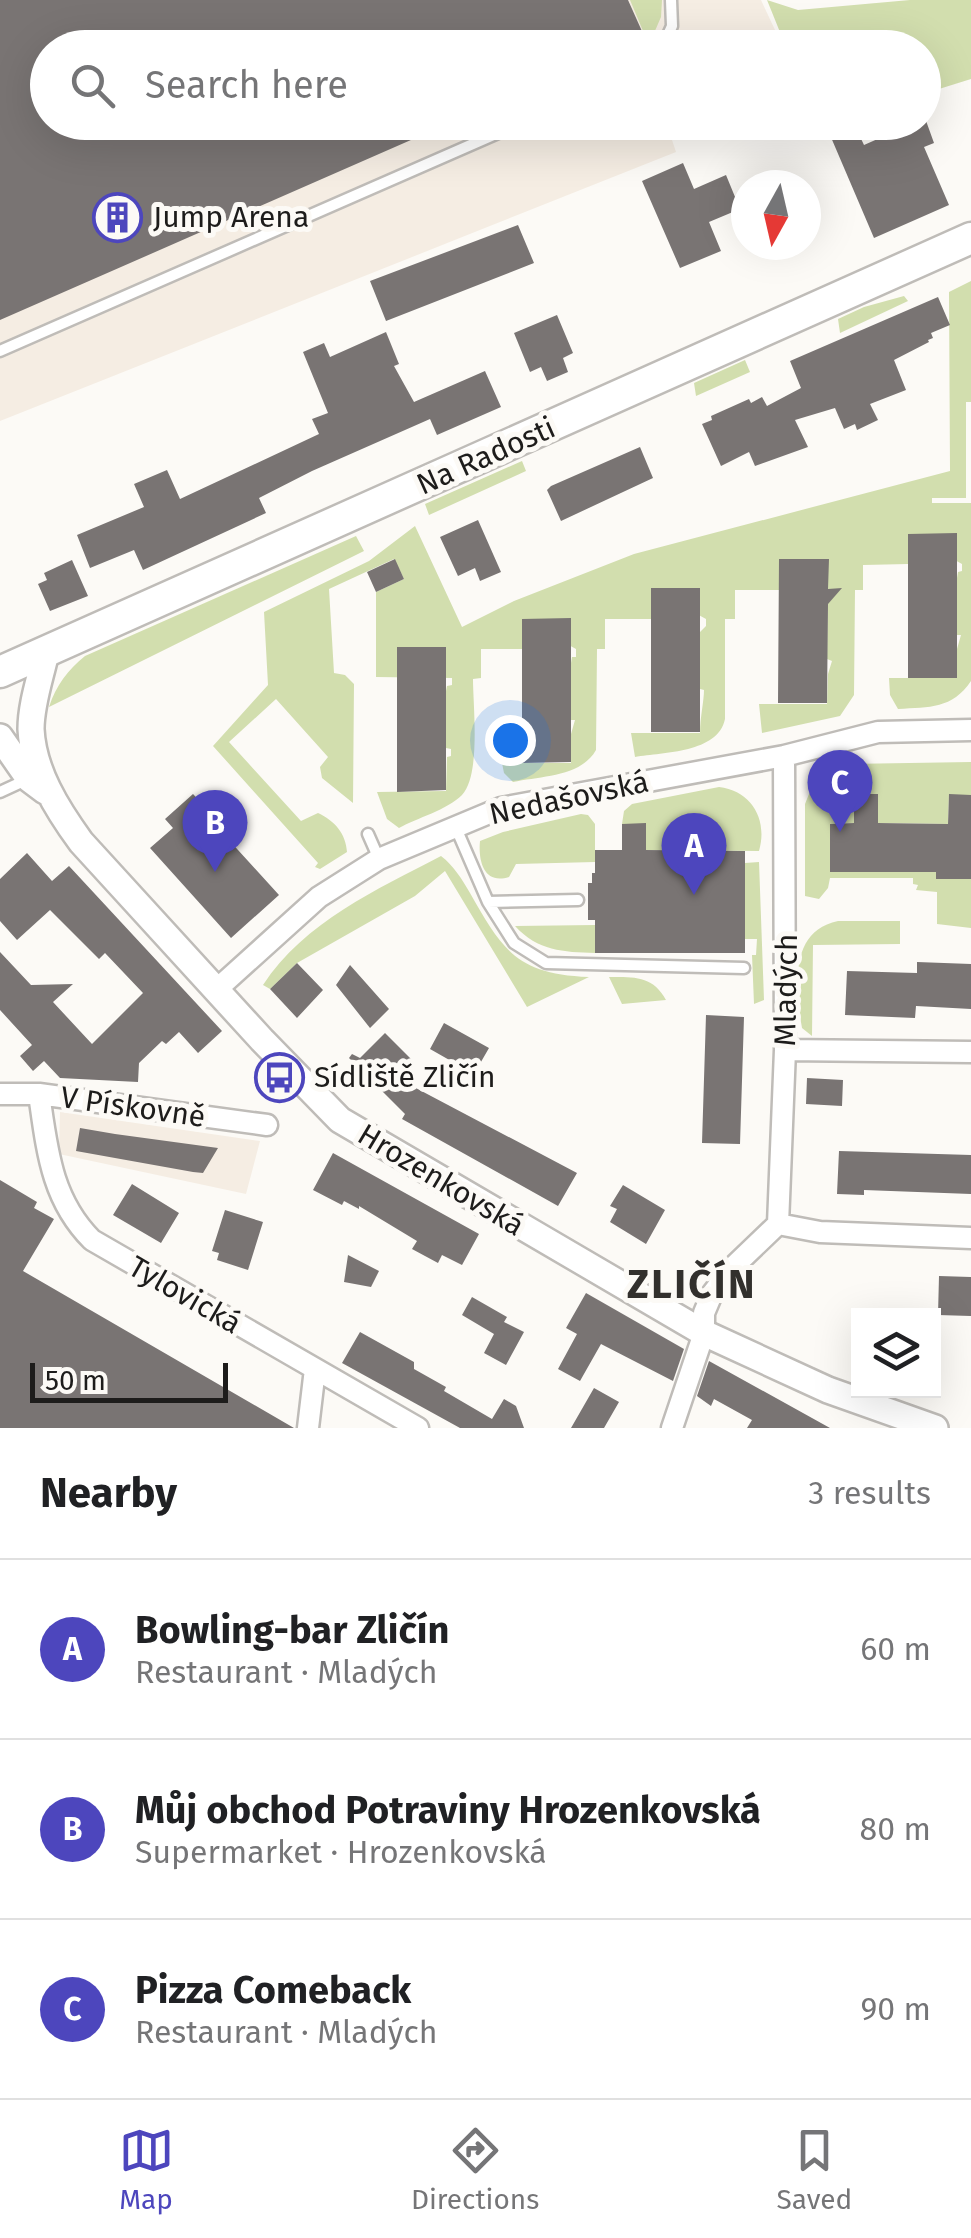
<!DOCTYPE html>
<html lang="en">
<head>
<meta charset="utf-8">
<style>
	:root { --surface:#fff; --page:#f2f2f2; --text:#202124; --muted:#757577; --line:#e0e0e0; --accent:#4d46bd }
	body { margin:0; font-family:"Fira Sans",sans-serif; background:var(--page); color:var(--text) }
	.controls { position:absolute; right:30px; bottom:30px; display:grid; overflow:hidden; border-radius:0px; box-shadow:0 10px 40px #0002 }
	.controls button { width:90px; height:90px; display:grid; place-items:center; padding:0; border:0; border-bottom:2px solid var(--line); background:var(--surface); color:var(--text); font:50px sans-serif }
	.compass { position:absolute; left:731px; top:170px; width:90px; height:90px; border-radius:50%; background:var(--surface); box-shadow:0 10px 40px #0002; rotate:188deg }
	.scale { position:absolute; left:30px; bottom:25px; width:198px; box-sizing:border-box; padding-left:10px; border:5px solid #1d1c1b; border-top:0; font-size:28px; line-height:35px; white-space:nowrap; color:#1d1c1b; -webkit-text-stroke:8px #fcfaf6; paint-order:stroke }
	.you { position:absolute; left:510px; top:740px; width:35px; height:35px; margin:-25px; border:8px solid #fff; border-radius:50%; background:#1a73e8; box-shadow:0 0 0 15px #1a73e833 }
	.badge { display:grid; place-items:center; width:65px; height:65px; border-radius:50%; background:var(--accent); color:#fff; font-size:32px; font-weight:700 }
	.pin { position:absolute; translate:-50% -82px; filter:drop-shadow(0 2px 5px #0008) }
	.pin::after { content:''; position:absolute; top:52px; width:35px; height:30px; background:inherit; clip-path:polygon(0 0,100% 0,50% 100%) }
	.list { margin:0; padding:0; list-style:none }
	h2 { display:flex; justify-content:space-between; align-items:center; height:130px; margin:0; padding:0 40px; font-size:42px }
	h2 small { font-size:32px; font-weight:400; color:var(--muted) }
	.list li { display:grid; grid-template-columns:65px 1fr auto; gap:30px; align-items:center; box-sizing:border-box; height:180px; padding:0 40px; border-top:2px solid var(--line) }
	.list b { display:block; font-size:38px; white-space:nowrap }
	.list p { margin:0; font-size:32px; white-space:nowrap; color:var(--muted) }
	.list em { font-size:32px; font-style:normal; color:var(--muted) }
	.icon { flex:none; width:55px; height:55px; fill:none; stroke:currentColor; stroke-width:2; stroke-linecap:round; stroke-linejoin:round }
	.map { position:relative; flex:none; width:971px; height:1428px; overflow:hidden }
	.search { position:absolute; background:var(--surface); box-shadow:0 10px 40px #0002; left:30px; right:30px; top:30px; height:110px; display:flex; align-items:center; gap:25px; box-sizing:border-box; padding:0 35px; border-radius:55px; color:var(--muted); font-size:38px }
	.sheet { height:670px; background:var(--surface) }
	nav { display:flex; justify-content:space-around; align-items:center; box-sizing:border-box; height:140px; border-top:2px solid var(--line); background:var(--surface); font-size:28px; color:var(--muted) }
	nav a { display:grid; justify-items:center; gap:5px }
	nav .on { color:var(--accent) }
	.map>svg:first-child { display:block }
</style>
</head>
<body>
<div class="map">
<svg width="971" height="1428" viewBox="0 0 971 1428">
	<rect width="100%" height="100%" fill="#fcfaf6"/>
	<path fill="#f5ede3" d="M 0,0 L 761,0 L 783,47 L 48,48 L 48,122 L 746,123 L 723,132 L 670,134 L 676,152 L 0,421 Z
		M 60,1112 L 260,1141 L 246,1194 L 59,1154 Z"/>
	<path fill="#d2deae" d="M 630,0 L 662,0 L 661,17 L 648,47 L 626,47 L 646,38 Z
		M 767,0 L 798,10 L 910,0 L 971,0 L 971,79 L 939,89 L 924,90 L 924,48 L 786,47 Z
		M 971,281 L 971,402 L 966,402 L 966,498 L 932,498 L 932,503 L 971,503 L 971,681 C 952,709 930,707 898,709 L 890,695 L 889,678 L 957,678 L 957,649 L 961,635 L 957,635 L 957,578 L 958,572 L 962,571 L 962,564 L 908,534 L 908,564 L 863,565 L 863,590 L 855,590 L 854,695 L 840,716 L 762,733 L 759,704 L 827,704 L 828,674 L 832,661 L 827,659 L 828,560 L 779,590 L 735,590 L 735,619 L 725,619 L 725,719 C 718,753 664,752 635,757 L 631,733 L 700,733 C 700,717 704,701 704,690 L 700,689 L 700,632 L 706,626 L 706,619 L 651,589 L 651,619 L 605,619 L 605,649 L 597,649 L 596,750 C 581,777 541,776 513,782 L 504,773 L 502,763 L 571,763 L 571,734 L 575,720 L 571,720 L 571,663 L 572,657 L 576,657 L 576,649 L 522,619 L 522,649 L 481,649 L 481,678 L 473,679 C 473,706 481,775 462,795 C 447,810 417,818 399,828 L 387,819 L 377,792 L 446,791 L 447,757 L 451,756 L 451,749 L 446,748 L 446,691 L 447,686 L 452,685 L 452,678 L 376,677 L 376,592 L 404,579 L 394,559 L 329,589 L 334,673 L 345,675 L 354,684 L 353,803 L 322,778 L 320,767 L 328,757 L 276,699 L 229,742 L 301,821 L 318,813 C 335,821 346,834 347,852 L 320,869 L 315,867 L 318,863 L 213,746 L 268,685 L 264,612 L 369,561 L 415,526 L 462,627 L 514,601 L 634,554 L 950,471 L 949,292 Z
		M 904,296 L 908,301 L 840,333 L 838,319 L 864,307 Z
		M 745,360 L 750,372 L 696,396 L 694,383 Z
		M 522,461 L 526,471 L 429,515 L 425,504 Z
		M 356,536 L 364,551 L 49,707 C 56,685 68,670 85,656 Z
		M 971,762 L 971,795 L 949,795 L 948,824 L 878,823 L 878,794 L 855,794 L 854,823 L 830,824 L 830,872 L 936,872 L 936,879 L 971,879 L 971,928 L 937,924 L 937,892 L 916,890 L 918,885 L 913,884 L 913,878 L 830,878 L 828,888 L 819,899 L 805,896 L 805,804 L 811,789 L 825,775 L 847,764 Z
		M 719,787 C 752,791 768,820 759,851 L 646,850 L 646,824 L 622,824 L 624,811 L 632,804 Z
		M 581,814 L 588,815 L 595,824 L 595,862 L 516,864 L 509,877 C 484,885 478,861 480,841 L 503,832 Z
		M 441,856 C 454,866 461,878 470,893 C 503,951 517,974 589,977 L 527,1007 L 445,871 L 415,896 L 297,963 L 270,989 L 263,985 C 304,922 378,889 441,856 Z
		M 759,862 L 764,1000 L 754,1004 L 752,955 L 756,955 L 757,939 L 745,939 L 745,863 Z
		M 838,921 L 900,921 L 900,944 L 813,945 L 812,1036 L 802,1028 C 795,988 789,931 838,921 Z
		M 595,925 L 595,953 C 563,952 538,951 515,926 Z
		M 609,977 C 635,977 653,976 666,1000 L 622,1004 Z"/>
	<path fill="#797473" d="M 0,0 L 628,0 L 645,38 L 623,48 L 48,48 L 48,122 L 452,122 L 0,320 Z
		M 925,118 L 934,143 L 924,147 L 949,205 L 874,238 L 830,135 L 854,124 L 864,145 L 916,122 L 924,122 Z
		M 683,163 L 694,189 L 726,175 L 740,209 L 709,222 L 721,251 L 680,268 L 642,181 Z
		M 518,225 L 534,263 L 386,321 L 370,281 Z
		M 938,297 L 950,325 L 931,333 L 933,338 L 928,340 L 929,342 L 894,360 L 906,390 L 870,404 L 878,420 L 857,430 L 855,424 L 844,429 L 835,408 L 795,420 L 808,447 L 755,466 L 749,452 L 721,466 L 702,424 L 712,420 L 711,416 L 749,399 L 751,403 L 762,397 L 767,406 L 801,388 L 790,361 Z
		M 557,315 L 573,353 L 563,358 L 568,372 L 547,381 L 541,367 L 530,372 L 514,333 Z
		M 386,332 L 399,364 L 394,366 L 414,402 L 485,371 L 501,407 L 437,435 L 430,419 L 312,471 L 259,498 L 266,513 L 143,570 L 134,550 L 90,568 L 77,535 L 144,507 L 134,484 L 167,470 L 180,499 L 319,434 L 312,419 L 328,413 L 303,352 L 324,343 L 330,357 Z
		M 640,447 L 653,478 L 561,521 L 547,490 L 551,486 Z
		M 478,520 L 501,572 L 480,581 L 475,568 L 458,576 L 440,537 Z
		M 957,533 L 957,678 L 908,678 L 908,534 Z
		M 395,559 L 404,579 L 376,592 L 367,572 Z
		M 779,559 L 829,559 L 828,589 L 842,588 L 828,604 L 827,703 L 778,703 Z
		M 72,560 L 88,596 L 50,611 L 38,584 L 47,580 L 44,573 Z
		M 651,588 L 700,588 L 700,732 L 651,732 Z
		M 571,618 L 571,762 L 522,763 L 522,619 Z
		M 397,647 L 446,647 L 446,790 L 397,792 Z
		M 193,794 L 211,813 L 207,816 L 279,895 L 231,938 L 150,848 L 173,828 L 165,819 Z
		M 854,794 L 878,794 L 878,823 L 948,824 L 949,794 L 971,795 L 971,879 L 936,879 L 936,872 L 830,872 L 830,824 L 854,823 Z
		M 646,823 L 646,850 L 745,851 L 745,953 L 595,953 L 595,920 L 588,920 L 588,883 L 592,883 L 592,873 L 595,873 L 595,850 L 622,850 L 622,824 Z
		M 27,853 L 52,881 L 69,866 L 222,1031 L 198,1053 L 179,1032 L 166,1044 L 162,1041 L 139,1063 L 138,1082 L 60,1078 L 44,1061 L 33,1071 L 20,1056 L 32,1045 L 0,1010 L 0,952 L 31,985 L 73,984 L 53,1002 L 92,1044 L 143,993 L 105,953 L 99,959 L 50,910 L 17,940 L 0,921 L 0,879 Z
		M 917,962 L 971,964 L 971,1009 L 916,1006 L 915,1018 L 845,1015 L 847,971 L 917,973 Z
		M 297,963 L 323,990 L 297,1018 L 270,989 Z
		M 350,965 L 389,1009 L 370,1028 L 336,985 Z
		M 706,1015 L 744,1017 L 740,1144 L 702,1143 Z
		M 444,1023 L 489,1048 L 474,1074 L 430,1049 Z
		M 385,1033 L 412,1060 L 395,1077 L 577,1173 L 558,1206 L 402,1119 L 405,1114 L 349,1058 L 352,1054 L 360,1058 Z
		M 807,1078 L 843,1080 L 842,1106 L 806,1104 Z
		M 80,1128 L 115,1134 L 218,1148 L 203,1173 L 193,1172 L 76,1151 Z
		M 839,1151 L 971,1155 L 971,1194 L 864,1190 L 864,1195 L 837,1194 Z
		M 333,1153 L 479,1234 L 462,1265 L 442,1255 L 438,1263 L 412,1249 L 417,1241 L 359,1206 L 359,1209 L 344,1201 L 342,1205 L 313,1190 Z
		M 0,1180 L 37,1202 L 34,1208 L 54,1219 L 23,1271 L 294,1428 L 0,1428 Z
		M 132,1184 L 179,1213 L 161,1243 L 113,1215 Z
		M 623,1185 L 665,1210 L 646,1244 L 610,1222 L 617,1209 L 610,1206 Z
		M 225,1210 L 263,1222 L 248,1270 L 217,1260 L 219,1253 L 212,1251 Z
		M 348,1255 L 379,1271 L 371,1287 L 344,1282 Z
		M 939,1276 L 971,1277 L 971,1316 L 938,1315 Z
		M 586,1293 L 684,1349 L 673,1381 L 601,1344 L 580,1381 L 558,1369 L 577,1334 L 566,1328 Z
		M 472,1297 L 507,1317 L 504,1322 L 524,1332 L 506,1365 L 484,1353 L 494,1334 L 462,1315 Z
		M 360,1332 L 414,1362 L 414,1369 L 446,1387 L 444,1391 L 492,1419 L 504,1399 L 516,1406 L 524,1428 L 460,1428 L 342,1363 Z
		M 709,1361 L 830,1428 L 747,1428 L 752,1420 L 714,1399 L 711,1406 L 697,1396 Z
		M 594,1388 L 619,1402 L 604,1428 L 571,1428 Z"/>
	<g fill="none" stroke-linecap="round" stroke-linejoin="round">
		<defs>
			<path id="service" d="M 662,48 L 672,26 L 671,0
				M 0,351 L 523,122
				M 0,792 L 26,780
				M 456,828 L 488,902 L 514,943 L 546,963 L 744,968
				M 368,834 L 379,859
				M 488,902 L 578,900"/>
			<path id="minor" d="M 216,990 L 319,897 L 379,859 L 501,808 L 784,756 L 878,732 L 971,730
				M 785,1050 L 971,1052
				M 0,1094 L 39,1094 L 267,1125
				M 39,1094 C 47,1149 51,1199 92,1240 L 418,1428
				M 778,1224 L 820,1232 L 971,1238
				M 308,1428 L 315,1369
				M 672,1428 L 704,1333 L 704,1313 L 712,1294 L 731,1269 L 778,1224 L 785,1050 L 784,756"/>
			<path id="tertiary" d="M 46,652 C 41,676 31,703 31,729 C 33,771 57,809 81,842 L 262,1040 L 340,1120 L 704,1333 L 828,1390 L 935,1428
				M 0,737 L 29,779 L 45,791"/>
			<path id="secondary" d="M 0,672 L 971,238"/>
		</defs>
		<use href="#service" stroke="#bfbcb8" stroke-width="15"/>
		<use href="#minor" stroke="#bfbcb8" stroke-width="25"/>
		<use href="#tertiary" stroke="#bfbcb8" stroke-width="30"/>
		<use href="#secondary" stroke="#bfbcb8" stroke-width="35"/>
		<use href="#service" stroke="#fff" stroke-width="10"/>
		<use href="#minor" stroke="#fff" stroke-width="20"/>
		<use href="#tertiary" stroke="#fff" stroke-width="25"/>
		<use href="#secondary" stroke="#fff" stroke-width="30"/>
	</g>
	<defs>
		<symbol id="building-ring" viewBox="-11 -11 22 22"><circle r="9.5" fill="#fcfaf6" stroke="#4d46bd" stroke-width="1.5"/><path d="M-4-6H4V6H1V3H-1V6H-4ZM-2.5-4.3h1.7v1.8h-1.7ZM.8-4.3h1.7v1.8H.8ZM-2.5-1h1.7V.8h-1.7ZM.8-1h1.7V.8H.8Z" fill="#4d46bd"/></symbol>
		<symbol id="bus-ring" viewBox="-11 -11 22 22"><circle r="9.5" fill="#fcfaf6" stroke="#4d46bd" stroke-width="1.5"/><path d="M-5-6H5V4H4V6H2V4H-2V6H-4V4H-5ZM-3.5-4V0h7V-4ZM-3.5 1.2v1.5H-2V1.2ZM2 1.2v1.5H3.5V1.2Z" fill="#4d46bd"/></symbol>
	</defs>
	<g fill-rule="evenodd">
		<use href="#building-ring" x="90" y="190" width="55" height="55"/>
		<use href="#bus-ring" x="252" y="1050" width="55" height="55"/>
	</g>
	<g text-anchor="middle" stroke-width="10" stroke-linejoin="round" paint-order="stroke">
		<g font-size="30" fill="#1d1c1b" stroke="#fcfaf6" text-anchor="start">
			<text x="153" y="227">Jump Arena</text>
			<text x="314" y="1087">Sídliště Zličín</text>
		</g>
		<g font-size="30" fill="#1d1c1b" stroke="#fcfaf6">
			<text transform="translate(486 456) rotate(-24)" y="10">Na Radosti</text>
			<text transform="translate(569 798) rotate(-12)" y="10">Nedašovská</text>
			<text transform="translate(786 990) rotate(-89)" y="10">Mladých</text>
			<text transform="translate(133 1107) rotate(8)" y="10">V Pískovně</text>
			<text transform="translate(441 1180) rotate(31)" y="10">Hrozenkovská</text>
			<text transform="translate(185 1295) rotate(30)" y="10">Tylovická</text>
		</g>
		<g font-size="40" font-weight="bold" letter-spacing="2.5" fill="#32302d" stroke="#fcfaf6">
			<text x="692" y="1298">ZLIČÍN</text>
		</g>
	</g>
</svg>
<div class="controls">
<button><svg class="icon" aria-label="layers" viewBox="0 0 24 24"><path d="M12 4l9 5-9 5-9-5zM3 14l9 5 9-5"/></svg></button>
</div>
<svg class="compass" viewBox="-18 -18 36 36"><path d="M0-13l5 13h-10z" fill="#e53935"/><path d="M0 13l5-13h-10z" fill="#757577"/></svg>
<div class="scale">50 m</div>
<div class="you"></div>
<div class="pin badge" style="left:694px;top:895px">A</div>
<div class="pin badge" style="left:215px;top:872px">B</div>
<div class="pin badge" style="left:840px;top:832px">C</div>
<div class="search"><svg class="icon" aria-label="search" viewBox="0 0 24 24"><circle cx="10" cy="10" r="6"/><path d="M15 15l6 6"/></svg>Search here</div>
</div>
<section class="sheet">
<h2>Nearby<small>3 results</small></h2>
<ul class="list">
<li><span class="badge">A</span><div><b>Bowling-bar Zličín</b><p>Restaurant · Mladých</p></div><em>60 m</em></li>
<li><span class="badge">B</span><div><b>Můj obchod Potraviny Hrozenkovská</b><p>Supermarket · Hrozenkovská</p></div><em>80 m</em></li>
<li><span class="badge">C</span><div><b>Pizza Comeback</b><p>Restaurant · Mladých</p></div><em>90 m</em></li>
</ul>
</section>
<nav>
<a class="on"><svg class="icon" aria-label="map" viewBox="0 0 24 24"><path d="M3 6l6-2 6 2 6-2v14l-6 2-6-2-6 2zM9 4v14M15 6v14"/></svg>Map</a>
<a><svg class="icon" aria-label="directions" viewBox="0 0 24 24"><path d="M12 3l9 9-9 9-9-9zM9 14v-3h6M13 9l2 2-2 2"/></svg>Directions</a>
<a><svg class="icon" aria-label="saved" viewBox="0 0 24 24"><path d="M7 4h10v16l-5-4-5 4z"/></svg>Saved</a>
</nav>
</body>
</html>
